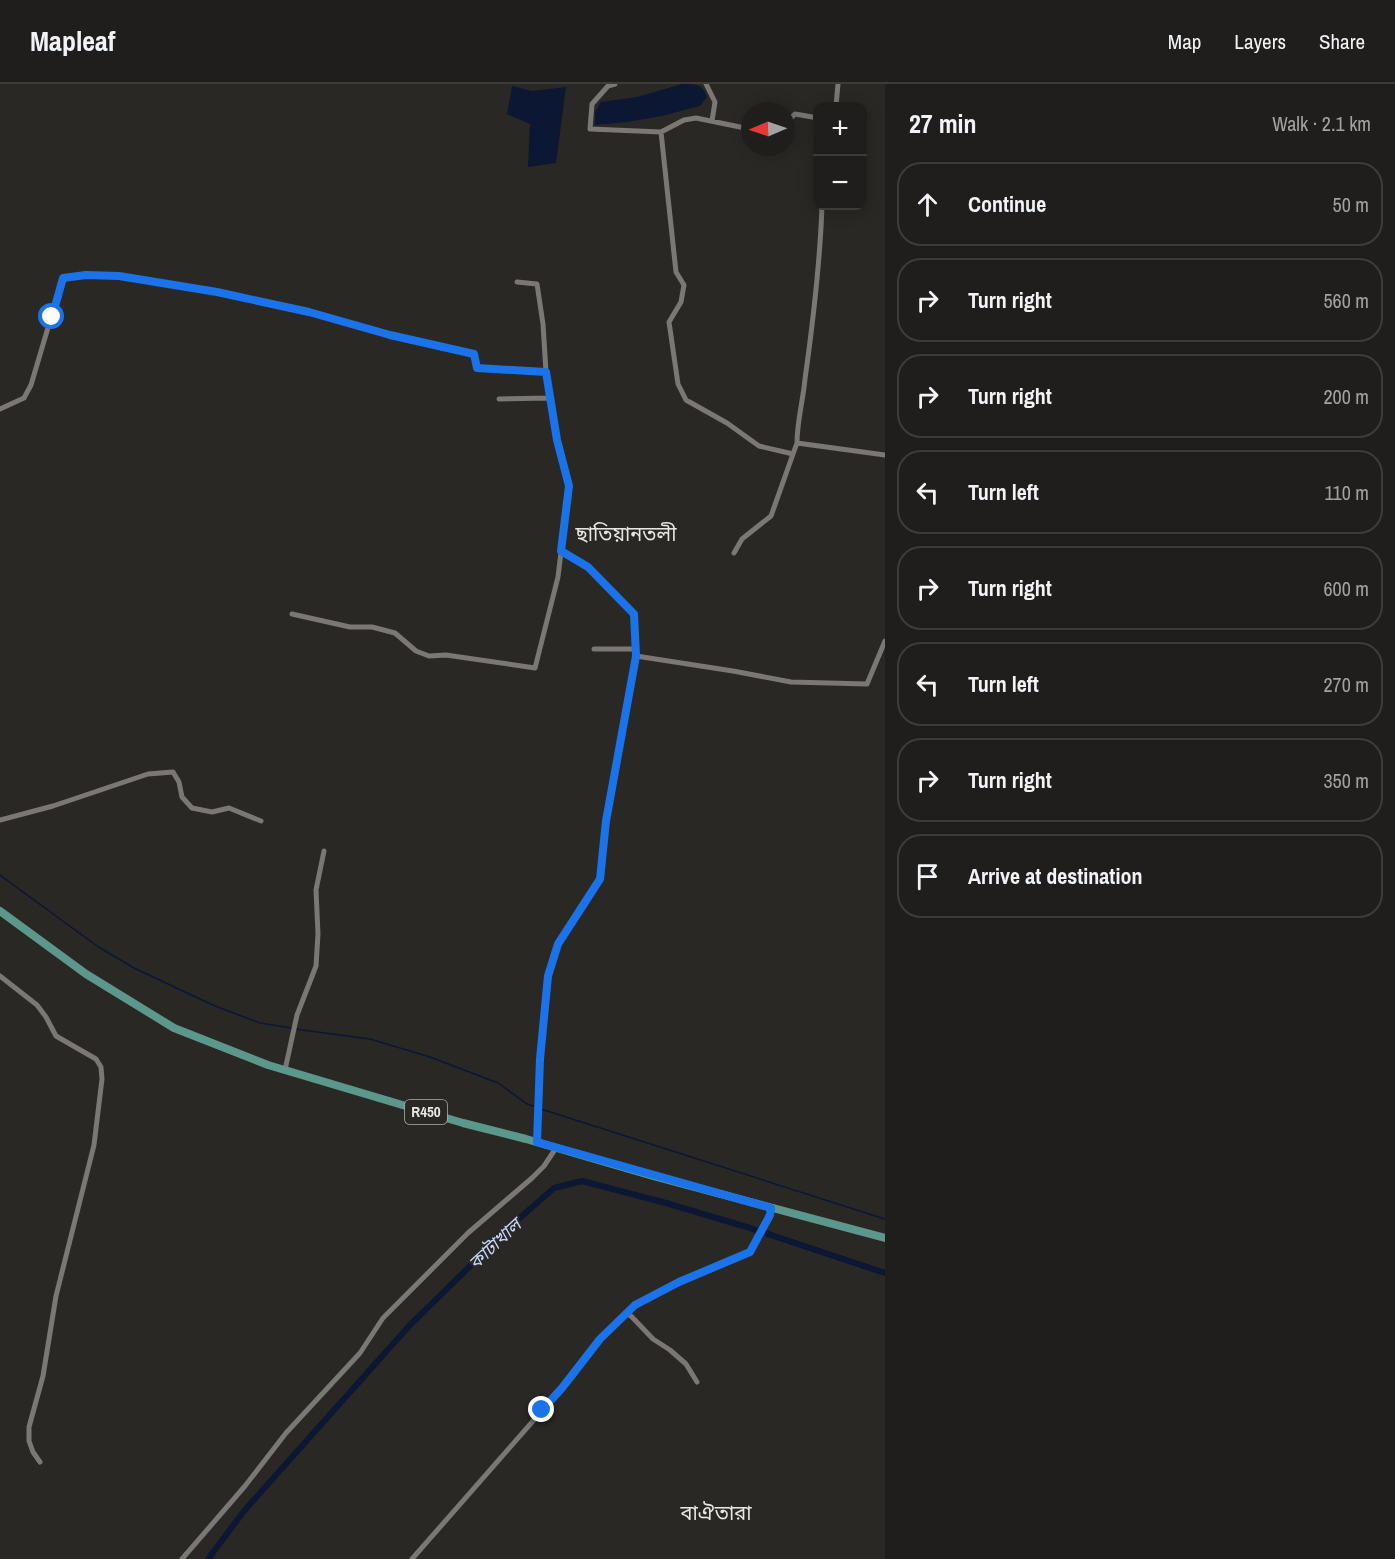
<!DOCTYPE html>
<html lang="en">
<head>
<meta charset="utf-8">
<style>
	:root { --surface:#201e1c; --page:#2d2b29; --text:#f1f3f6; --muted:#a2a2a3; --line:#3d3c3b }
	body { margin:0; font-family:"Archivo Narrow","Noto Sans Bengali",sans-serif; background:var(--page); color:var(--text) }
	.controls { position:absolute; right:18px; top:18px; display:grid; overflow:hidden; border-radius:12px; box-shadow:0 3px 15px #0003 }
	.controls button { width:54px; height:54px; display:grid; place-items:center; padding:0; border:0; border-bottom:2px solid var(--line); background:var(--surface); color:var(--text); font:30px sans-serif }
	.compass { position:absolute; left:741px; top:18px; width:54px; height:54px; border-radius:50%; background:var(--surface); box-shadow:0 3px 15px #0003; rotate:268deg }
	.stop { position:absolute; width:18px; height:18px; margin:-14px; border:4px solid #1a73e8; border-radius:50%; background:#fff }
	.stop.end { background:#1a73e8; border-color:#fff; box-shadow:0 2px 6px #0008 }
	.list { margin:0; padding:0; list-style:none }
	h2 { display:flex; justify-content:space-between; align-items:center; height:78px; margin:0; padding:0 24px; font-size:26px }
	h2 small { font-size:20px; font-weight:400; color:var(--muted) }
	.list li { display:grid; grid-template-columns:39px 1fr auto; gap:18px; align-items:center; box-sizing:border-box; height:84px; margin:0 12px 12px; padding:0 12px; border:2px solid var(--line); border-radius:24px }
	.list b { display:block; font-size:22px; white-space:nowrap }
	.list em { font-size:20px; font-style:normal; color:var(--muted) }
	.icon { flex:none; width:33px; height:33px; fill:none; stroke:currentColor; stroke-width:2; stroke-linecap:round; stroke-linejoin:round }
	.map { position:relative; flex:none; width:885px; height:1475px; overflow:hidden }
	header { display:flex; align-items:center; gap:36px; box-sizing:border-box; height:84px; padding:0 30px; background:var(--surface); border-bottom:2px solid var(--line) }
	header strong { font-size:28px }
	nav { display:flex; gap:33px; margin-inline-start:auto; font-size:21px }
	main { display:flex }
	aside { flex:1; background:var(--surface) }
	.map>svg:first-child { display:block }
</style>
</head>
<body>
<header>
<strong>Mapleaf</strong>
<nav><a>Map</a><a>Layers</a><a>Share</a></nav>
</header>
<main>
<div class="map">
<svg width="885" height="1475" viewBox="0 0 885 1475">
	<rect width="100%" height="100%" fill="#2a2825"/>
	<path fill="#0b1733" d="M 682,0 C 698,0 702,0 707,13 L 700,22 L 662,32 L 627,38 L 595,41 L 595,28 L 601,18 L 637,13 Z
		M 512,2 L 532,7 L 566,3 L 556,79 L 528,83 L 530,40 L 507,30 Z"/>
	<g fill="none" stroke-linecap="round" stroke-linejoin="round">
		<path stroke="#0b1733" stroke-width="1.5" d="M 0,791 L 97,862 L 134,884 L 215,922 L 260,939 L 291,944
			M 295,945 L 370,955 L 430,973 L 498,999 L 527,1020 L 536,1023
			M 541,1025 L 885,1135"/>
		<path stroke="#0b1733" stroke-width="6" d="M 208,1475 L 244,1427 L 409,1242 L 514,1139 L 554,1104 L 582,1097 L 666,1119 L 750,1144 L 885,1189"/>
		<path stroke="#7a7774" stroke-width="5" d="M 615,0 L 608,2 L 592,20 L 590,45 L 661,48 L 684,36 L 696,34 L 750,45
			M 706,0 L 715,18 L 712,37
			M 836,22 L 838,0
			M 786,39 L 795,30 L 818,34
			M 661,48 L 676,188 L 684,201 L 681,218 L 669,238 L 678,300 L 686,316 L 727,339 L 759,362 L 793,370 L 797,359
			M 822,122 C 820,179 813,238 805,295 C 803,317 797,337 797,359 L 885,371
			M 517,198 L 537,200 L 543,240 L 546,288
			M 499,315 L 551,314
			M 0,325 L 24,314 L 31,301 L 63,193 L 86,191 L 119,192 L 217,208 L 309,228 L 390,251 L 474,270 L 477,284 L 546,288 L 557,356 L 569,402 L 558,493 L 535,584 L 446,571 L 429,572 L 416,567 L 395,549 L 372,543 L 350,543 L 292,530
			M 561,467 L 588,483 L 634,530 L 636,572
			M 734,469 L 742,455 L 771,432 L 793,370
			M 594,565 L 636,565
			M 0,736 L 53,722 L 148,690 L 173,688 L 179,698 L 182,713 L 192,724 L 212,728 L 229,724 L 261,737
			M 0,892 L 37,921 L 46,933 L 56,952 L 96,975 L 101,983 L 102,995 L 94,1061 L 56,1212 L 43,1292 L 29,1343 L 29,1357 L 33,1368 L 40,1378
			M 285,986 L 297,931 L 316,882 L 318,850 L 316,806 L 324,767
			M 537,1058 L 540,975 L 548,892 L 558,860 L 600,795 L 606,737 L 636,572 L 733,587 L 791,598 L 867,600 L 885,557
			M 625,1229 L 631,1232 L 653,1255 L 670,1266 L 686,1280 L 697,1298
			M 182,1475 L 245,1402 L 286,1349 L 360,1269 L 383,1234 L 468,1149 L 532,1094 L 544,1082 L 556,1064
			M 412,1475 L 562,1304 L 600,1255 L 635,1221 L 679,1198 L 750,1168 L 770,1131 L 771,1124"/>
		<path stroke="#5b988b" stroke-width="8" d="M 0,827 L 86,890 L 174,944 L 268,981 L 463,1039 L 526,1055 L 653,1092 L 885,1154"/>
	</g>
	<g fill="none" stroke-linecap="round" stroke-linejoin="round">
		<path stroke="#1a73e8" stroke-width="8" d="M 52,233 L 63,194 L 86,191 L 119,192 L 217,208 L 309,228 L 390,251 L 474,270 L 477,284 L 546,288 L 557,356 L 569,402 L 561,467 L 588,483 L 634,530 L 636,572 L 606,737 L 600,795 L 558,860 L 548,892 L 540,975 L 537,1058 L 771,1124 L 770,1131 L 750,1168 L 679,1198 L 635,1221 L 600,1255 L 562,1304 L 542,1326"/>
	</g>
	<g text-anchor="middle" stroke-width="4.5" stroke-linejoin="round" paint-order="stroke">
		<rect fill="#2a2825" stroke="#afaeab" stroke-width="1.5" x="405" y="1016" width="42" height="24" rx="4.5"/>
		<g font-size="15" font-weight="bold" fill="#e8e7e5">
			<text x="426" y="1033">R450</text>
		</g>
		<g font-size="18" font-style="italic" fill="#c6d7fa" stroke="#2a2825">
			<text transform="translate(495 1160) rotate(-43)" y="6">কাটাখাল</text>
		</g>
		<g font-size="20" fill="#e8e7e5" stroke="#2a2825">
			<text x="626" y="457">ছাতিয়ানতলী</text>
			<text x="716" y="1436">বাঐতারা</text>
		</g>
	</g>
</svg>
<div class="controls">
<button>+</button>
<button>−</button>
</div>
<svg class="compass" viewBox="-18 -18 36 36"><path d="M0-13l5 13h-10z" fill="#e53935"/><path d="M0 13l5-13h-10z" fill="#a2a2a3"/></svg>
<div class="stop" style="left:52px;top:233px"></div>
<div class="stop end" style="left:542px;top:1326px"></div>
</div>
<aside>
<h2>27 min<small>Walk · 2.1 km</small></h2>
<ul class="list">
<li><svg class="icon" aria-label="ahead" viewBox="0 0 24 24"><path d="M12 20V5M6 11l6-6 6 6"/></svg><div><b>Continue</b></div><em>50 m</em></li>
<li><svg class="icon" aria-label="right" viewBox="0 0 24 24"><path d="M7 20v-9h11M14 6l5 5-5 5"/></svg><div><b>Turn right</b></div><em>560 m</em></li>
<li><svg class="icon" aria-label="right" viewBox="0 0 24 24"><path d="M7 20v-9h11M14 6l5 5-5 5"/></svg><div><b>Turn right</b></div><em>200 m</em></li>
<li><svg class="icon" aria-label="left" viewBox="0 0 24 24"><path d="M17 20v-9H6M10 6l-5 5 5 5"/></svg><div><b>Turn left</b></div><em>110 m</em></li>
<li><svg class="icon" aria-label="right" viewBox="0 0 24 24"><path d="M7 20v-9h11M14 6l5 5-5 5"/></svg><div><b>Turn right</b></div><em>600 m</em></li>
<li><svg class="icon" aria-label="left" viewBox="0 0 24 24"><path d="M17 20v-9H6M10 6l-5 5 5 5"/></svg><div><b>Turn left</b></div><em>270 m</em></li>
<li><svg class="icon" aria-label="right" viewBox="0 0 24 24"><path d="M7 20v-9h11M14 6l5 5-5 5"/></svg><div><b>Turn right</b></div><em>350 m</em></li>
<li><svg class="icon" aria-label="arrive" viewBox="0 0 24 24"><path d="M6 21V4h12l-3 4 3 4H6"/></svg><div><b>Arrive at destination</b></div></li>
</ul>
</aside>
</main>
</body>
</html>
